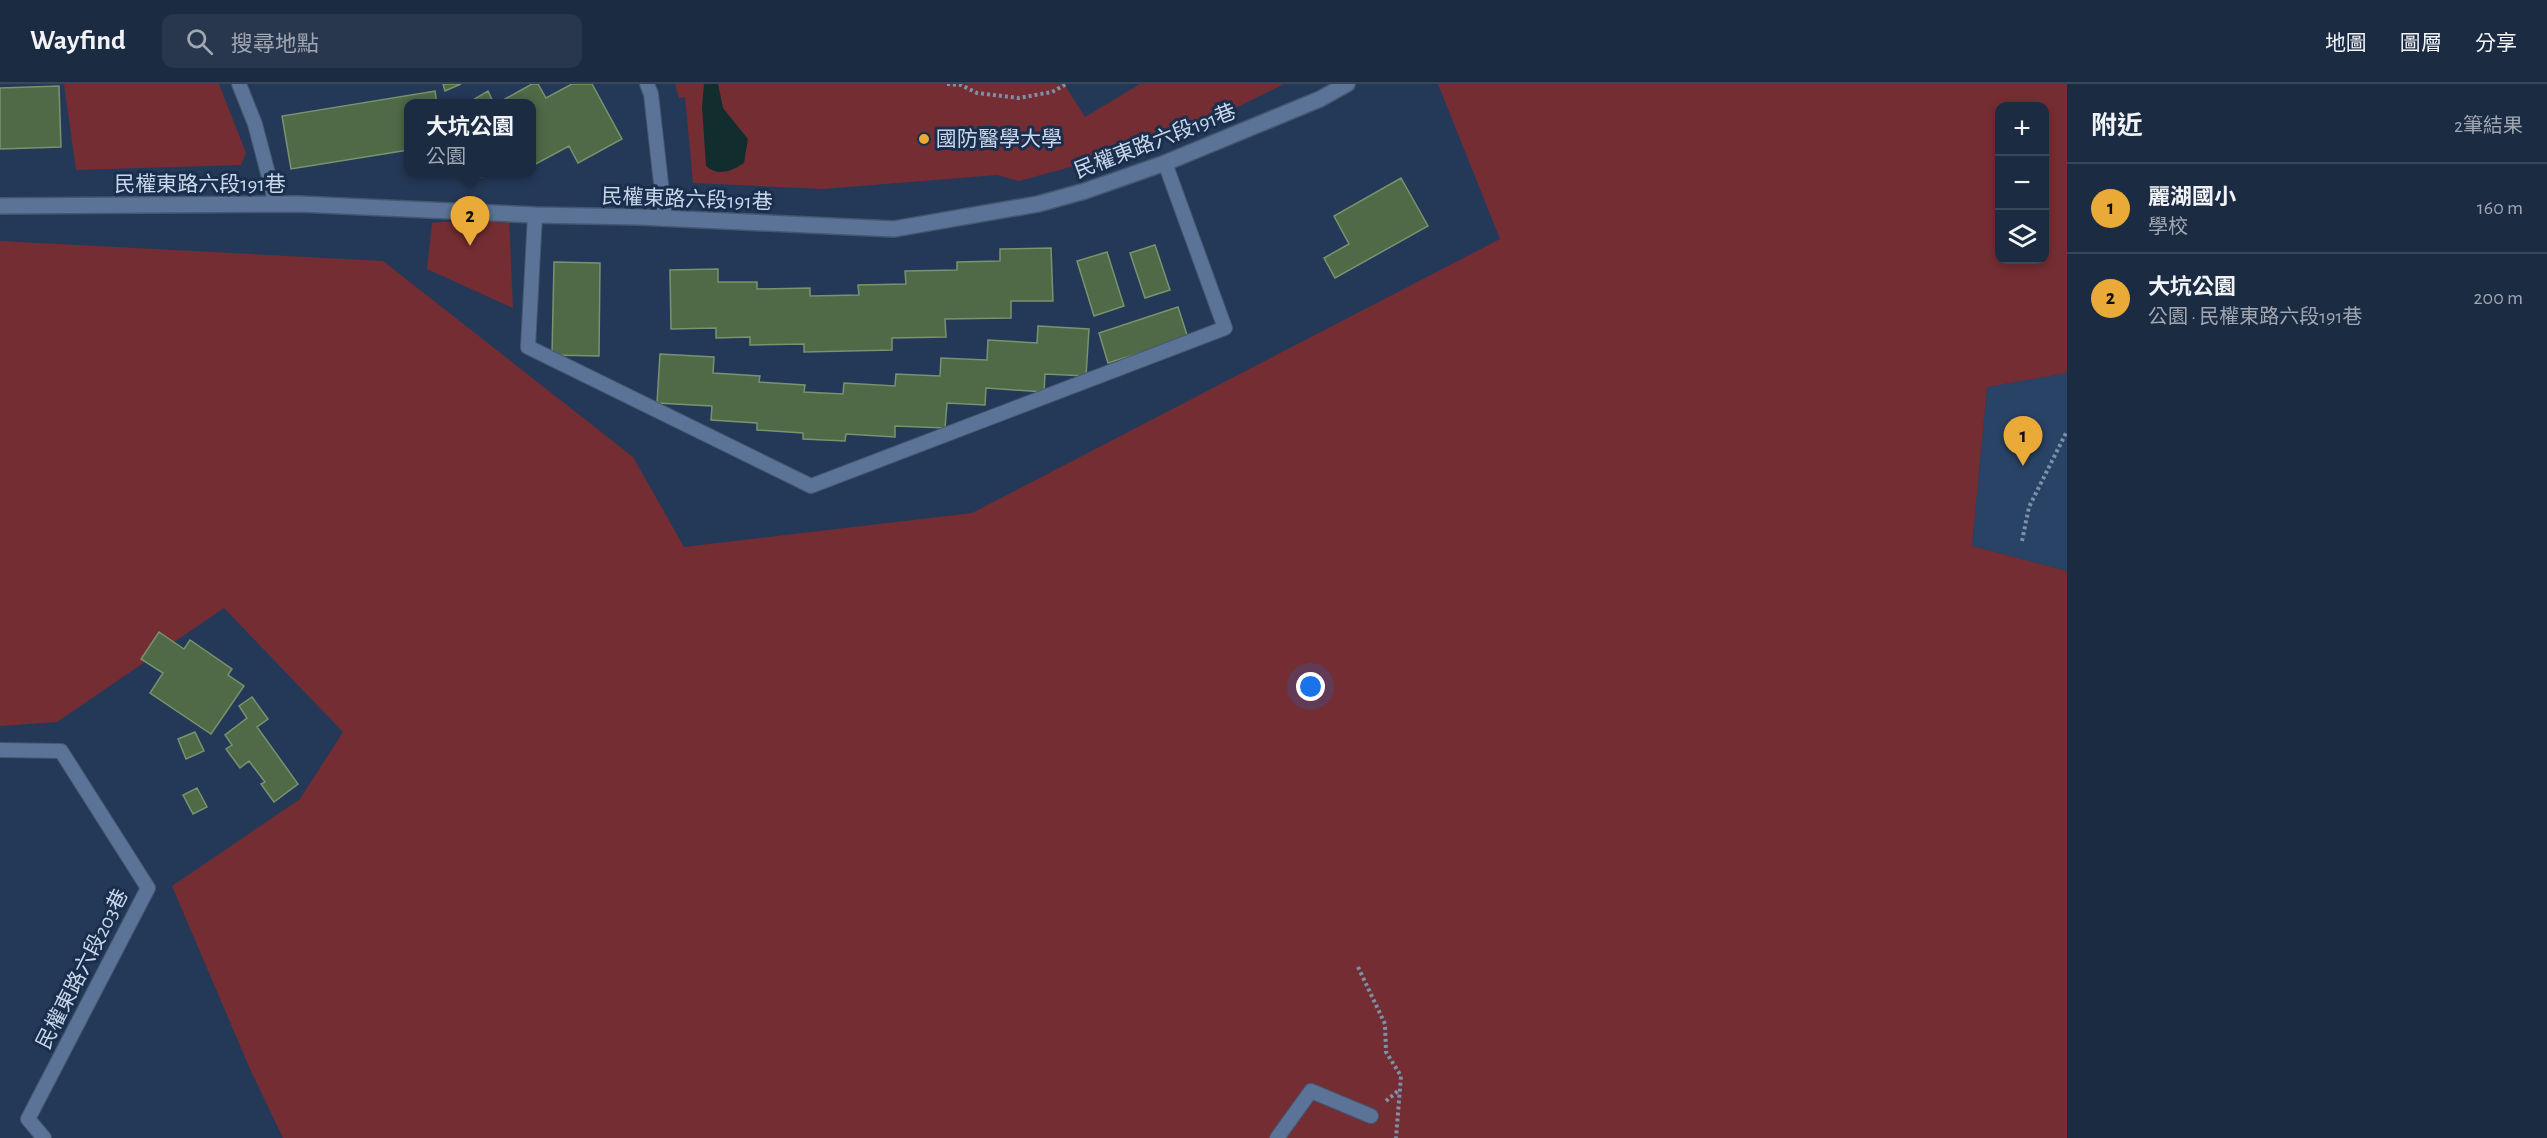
<!DOCTYPE html>
<html lang="zh-TW">
<head>
<meta charset="utf-8">
<style>
	:root { --surface:#1b2b42; --page:#28374d; --text:#f1f3f6; --muted:#a0a7b2; --line:#39475b; --accent:#eaaa38 }
	body { margin:0; font-family:"Alegreya Sans","Noto Sans TC",sans-serif; background:var(--page); color:var(--text) }
	.controls { position:absolute; right:18px; top:18px; display:grid; overflow:hidden; border-radius:12px; box-shadow:0 3px 9px #0003 }
	.controls button { width:54px; height:54px; display:grid; place-items:center; padding:0; border:0; border-bottom:2px solid var(--line); background:var(--surface); color:var(--text); font:30px sans-serif }
	.you { position:absolute; left:1311px; top:603px; width:21px; height:21px; margin:-15px; border:4px solid #fff; border-radius:50%; background:#1a73e8; box-shadow:0 0 0 9px #1a73e833 }
	.badge { display:grid; place-items:center; width:39px; height:39px; border-radius:50%; background:var(--accent); color:#111; font-size:20px; font-weight:700 }
	.pin { position:absolute; translate:-50% -50px; filter:drop-shadow(0 2px 3px #0008) }
	.pin::after { content:''; position:absolute; top:32px; width:21px; height:18px; background:inherit; clip-path:polygon(0 0,100% 0,50% 100%) }
	.popup { position:absolute; left:404px; top:15px; width:132px; height:78px; box-sizing:border-box; display:grid; place-content:center; border-radius:12px; background:var(--surface); filter:drop-shadow(0 2px 4px #0005); font-size:20px; white-space:nowrap; color:var(--muted) }
	.popup b { font-size:22px; color:var(--text) }
	.popup::after { content:''; position:absolute; left:50%; top:100%; margin-left:-12px; border:12px solid transparent; border-top-color:var(--surface) }
	.list { margin:0; padding:0; list-style:none }
	h2 { display:flex; justify-content:space-between; align-items:center; height:78px; margin:0; padding:0 24px; font-size:26px }
	h2 small { font-size:20px; font-weight:400; color:var(--muted) }
	.list li { display:grid; grid-template-columns:39px 1fr auto; gap:18px; align-items:center; box-sizing:border-box; height:90px; padding:0 24px; border-top:2px solid var(--line) }
	.list b { display:block; font-size:22px; white-space:nowrap }
	.list p { margin:0; font-size:20px; white-space:nowrap; color:var(--muted) }
	.list em { font-size:20px; font-style:normal; color:var(--muted) }
	.icon { flex:none; width:33px; height:33px; fill:none; stroke:currentColor; stroke-width:2; stroke-linecap:round; stroke-linejoin:round }
	.map { position:relative; flex:none; width:2067px; height:1054px; overflow:hidden }
	header { display:flex; align-items:center; gap:36px; box-sizing:border-box; height:84px; padding:0 30px; background:var(--surface); border-bottom:2px solid var(--line) }
	header strong { font-size:28px }
	nav { display:flex; gap:33px; margin-inline-start:auto; font-size:21px }
	.search { width:420px; height:54px; background:var(--page); display:flex; align-items:center; gap:15px; box-sizing:border-box; padding:0 21px; border-radius:12px; color:var(--muted); font-size:22px }
	main { display:flex }
	aside { flex:1; background:var(--surface) }
	.map>svg:first-child { display:block }
</style>
</head>
<body>
<header>
<strong>Wayfind</strong>
<div class="search"><svg class="icon" aria-label="search" viewBox="0 0 24 24"><circle cx="10" cy="10" r="6"/><path d="M15 15l6 6"/></svg>搜尋地點</div>
<nav><a>地圖</a><a>圖層</a><a>分享</a></nav>
</header>
<main>
<div class="map">
<svg width="2067" height="1054" viewBox="0 0 2067 1054">
	<rect width="100%" height="100%" fill="#243958"/>
	<path fill="#294367" d="M 2067,289 L 2067,487 L 1972,462 L 1987,303 Z"/>
	<path fill="#742d33" fill-rule="evenodd" d="M 64,0 L 219,0 L 246,69 L 241,81 L 76,86 Z
		M 675,0 L 1064,0 L 1085,33 L 1140,0 L 1284,0 L 1209,37 L 1111,72 L 1019,97 L 997,91 L 823,105 L 693,99 L 685,13 L 679,14 Z
		M 1438,0 L 2067,0 L 2067,289 L 1987,303 L 1972,462 L 2067,487 L 2067,1054 L 283,1054 L 250,985 L 172,802 L 300,715 L 343,648 L 224,524 L 57,638 L 0,642 L 0,157 L 383,177 L 633,373 L 684,463 L 972,429 L 1500,155 ZM 2000,22 L 2044,22 L 2044,176 L 2000,176 Z
		M 509,132 L 513,224 L 427,185 L 432,139 Z"/>
	<path fill="#122d2d" d="M 704,0 L 718,0 L 723,24 L 748,55 L 744,79 C 732,87 718,93 706,82 L 702,23 Z"/>
	<path fill="#506947" stroke="#78936f" stroke-width="1.5" d="M 443,0 L 461,0 L 445,7 Z
		M 532,0 L 538,0 L 546,14 L 572,0 L 592,0 L 622,55 L 578,79 L 569,62 L 532,82 L 532,20 L 496,20 Z
		M 59,2 L 61,63 L 0,65 L 0,4 Z
		M 435,7 L 437,20 L 408,20 L 408,66 L 291,85 L 282,32 Z
		M 488,7 L 494,20 L 466,20 Z
		M 475,88 L 490,88 L 478,95 Z
		M 1401,94 L 1428,142 L 1335,194 L 1324,174 L 1349,160 L 1334,132 Z
		M 1155,161 L 1170,206 L 1145,214 L 1130,169 Z
		M 1051,164 L 1053,217 L 1011,217 L 1011,234 L 945,235 L 946,253 L 892,254 L 892,266 L 804,268 L 804,260 L 750,261 L 750,253 L 716,254 L 716,244 L 671,245 L 670,186 L 718,185 L 718,198 L 757,198 L 757,205 L 810,204 L 810,212 L 859,211 L 858,201 L 906,200 L 905,187 L 957,186 L 957,178 L 1000,177 L 1000,165 Z
		M 1107,168 L 1124,222 L 1094,232 L 1077,177 Z
		M 554,178 L 600,179 L 599,272 L 552,271 Z
		M 1178,223 L 1188,254 L 1108,279 L 1099,249 Z
		M 1038,242 L 1089,245 L 1086,292 L 1045,290 L 1044,308 L 986,304 L 985,321 L 947,319 L 945,344 L 895,342 L 895,353 L 846,350 L 845,357 L 803,355 L 803,349 L 757,346 L 757,339 L 711,336 L 712,322 L 657,319 L 660,270 L 714,273 L 713,289 L 760,292 L 759,298 L 805,301 L 804,308 L 843,310 L 844,299 L 895,302 L 896,290 L 940,292 L 941,274 L 987,276 L 988,256 L 1037,259 Z
		M 159,548 L 184,565 L 190,556 L 232,585 L 228,591 L 244,602 L 211,650 L 150,609 L 163,589 L 141,575 Z
		M 252,613 L 268,635 L 257,643 L 298,700 L 274,718 L 261,700 L 265,698 L 249,677 L 240,684 L 226,665 L 232,661 L 225,651 L 247,634 L 239,622 Z
		M 195,648 L 204,667 L 186,675 L 178,655 Z
		M 197,704 L 207,723 L 193,730 L 183,711 Z"/>
	<g fill="none" stroke-linecap="round" stroke-linejoin="round">
		<defs>
			<path id="lane" d="M 239,0 L 255,40 L 276,120
				M 647,0 L 651,10 L 665,135
				M 535,131 L 528,263 L 811,402 L 1225,244 L 1165,79
				M 0,666 L 61,667 L 148,804 L 28,1035 L 44,1054
				M 1277,1054 L 1311,1007 L 1371,1032"/>
			<path id="street" d="M 0,122 L 299,120 L 535,131 L 639,133 L 894,145 L 1038,120 L 1085,107 L 1165,79 L 1320,15 L 1347,0"/>
		</defs>
		<use href="#lane" stroke="#455770" stroke-width="16"/>
		<use href="#street" stroke="#455770" stroke-width="18"/>
		<path stroke="#7e90a8" stroke-width="4" stroke-dasharray="3 3" stroke-linecap="butt" d="M 947,0 L 961,1 L 977,9 L 1019,14 L 1052,8 L 1066,0
			M 2022,457 L 2029,423 L 2067,347
			M 1358,883 L 1385,940 L 1386,968 L 1401,992 L 1396,1054
			M 1386,1017 L 1398,1007"/>
		<use href="#lane" stroke="#5b7396" stroke-width="14"/>
		<use href="#street" stroke="#5b7396" stroke-width="15"/>
	</g>
	<circle fill="#eaaa38" stroke="#1a2f4d" stroke-width="2" cx="924" cy="55" r="6"/>
	<g text-anchor="middle" stroke-width="6" stroke-linejoin="round" paint-order="stroke">
		<g font-size="21" fill="#c9d7ea" stroke="#1a2f4d" text-anchor="start">
			<text x="936" y="62">國防醫學大學</text>
		</g>
		<g font-size="21" fill="#c9d7ea" stroke="#1a2f4d">
			<text transform="translate(1155 57) rotate(-21)" y="7">民權東路六段191巷</text>
			<text x="200" y="107">民權東路六段191巷</text>
			<text transform="translate(687 115) rotate(2)" y="7">民權東路六段191巷</text>
			<text transform="translate(82 885) rotate(-63)" y="7">民權東路六段203巷</text>
		</g>
	</g>
</svg>
<div class="controls">
<button>+</button>
<button>−</button>
<button><svg class="icon" aria-label="layers" viewBox="0 0 24 24"><path d="M12 4l9 5-9 5-9-5zM3 14l9 5 9-5"/></svg></button>
</div>
<div class="you"></div>
<div class="pin badge" style="left:2023px;top:382px">1</div>
<div class="pin badge" style="left:470px;top:162px">2</div>
<div class="popup"><b>大坑公園</b>公園</div>
</div>
<aside>
<h2>附近<small>2筆結果</small></h2>
<ul class="list">
<li><span class="badge">1</span><div><b>麗湖國小</b><p>學校</p></div><em>160 m</em></li>
<li><span class="badge">2</span><div><b>大坑公園</b><p>公園 · 民權東路六段191巷</p></div><em>200 m</em></li>
</ul>
</aside>
</main>
</body>
</html>
